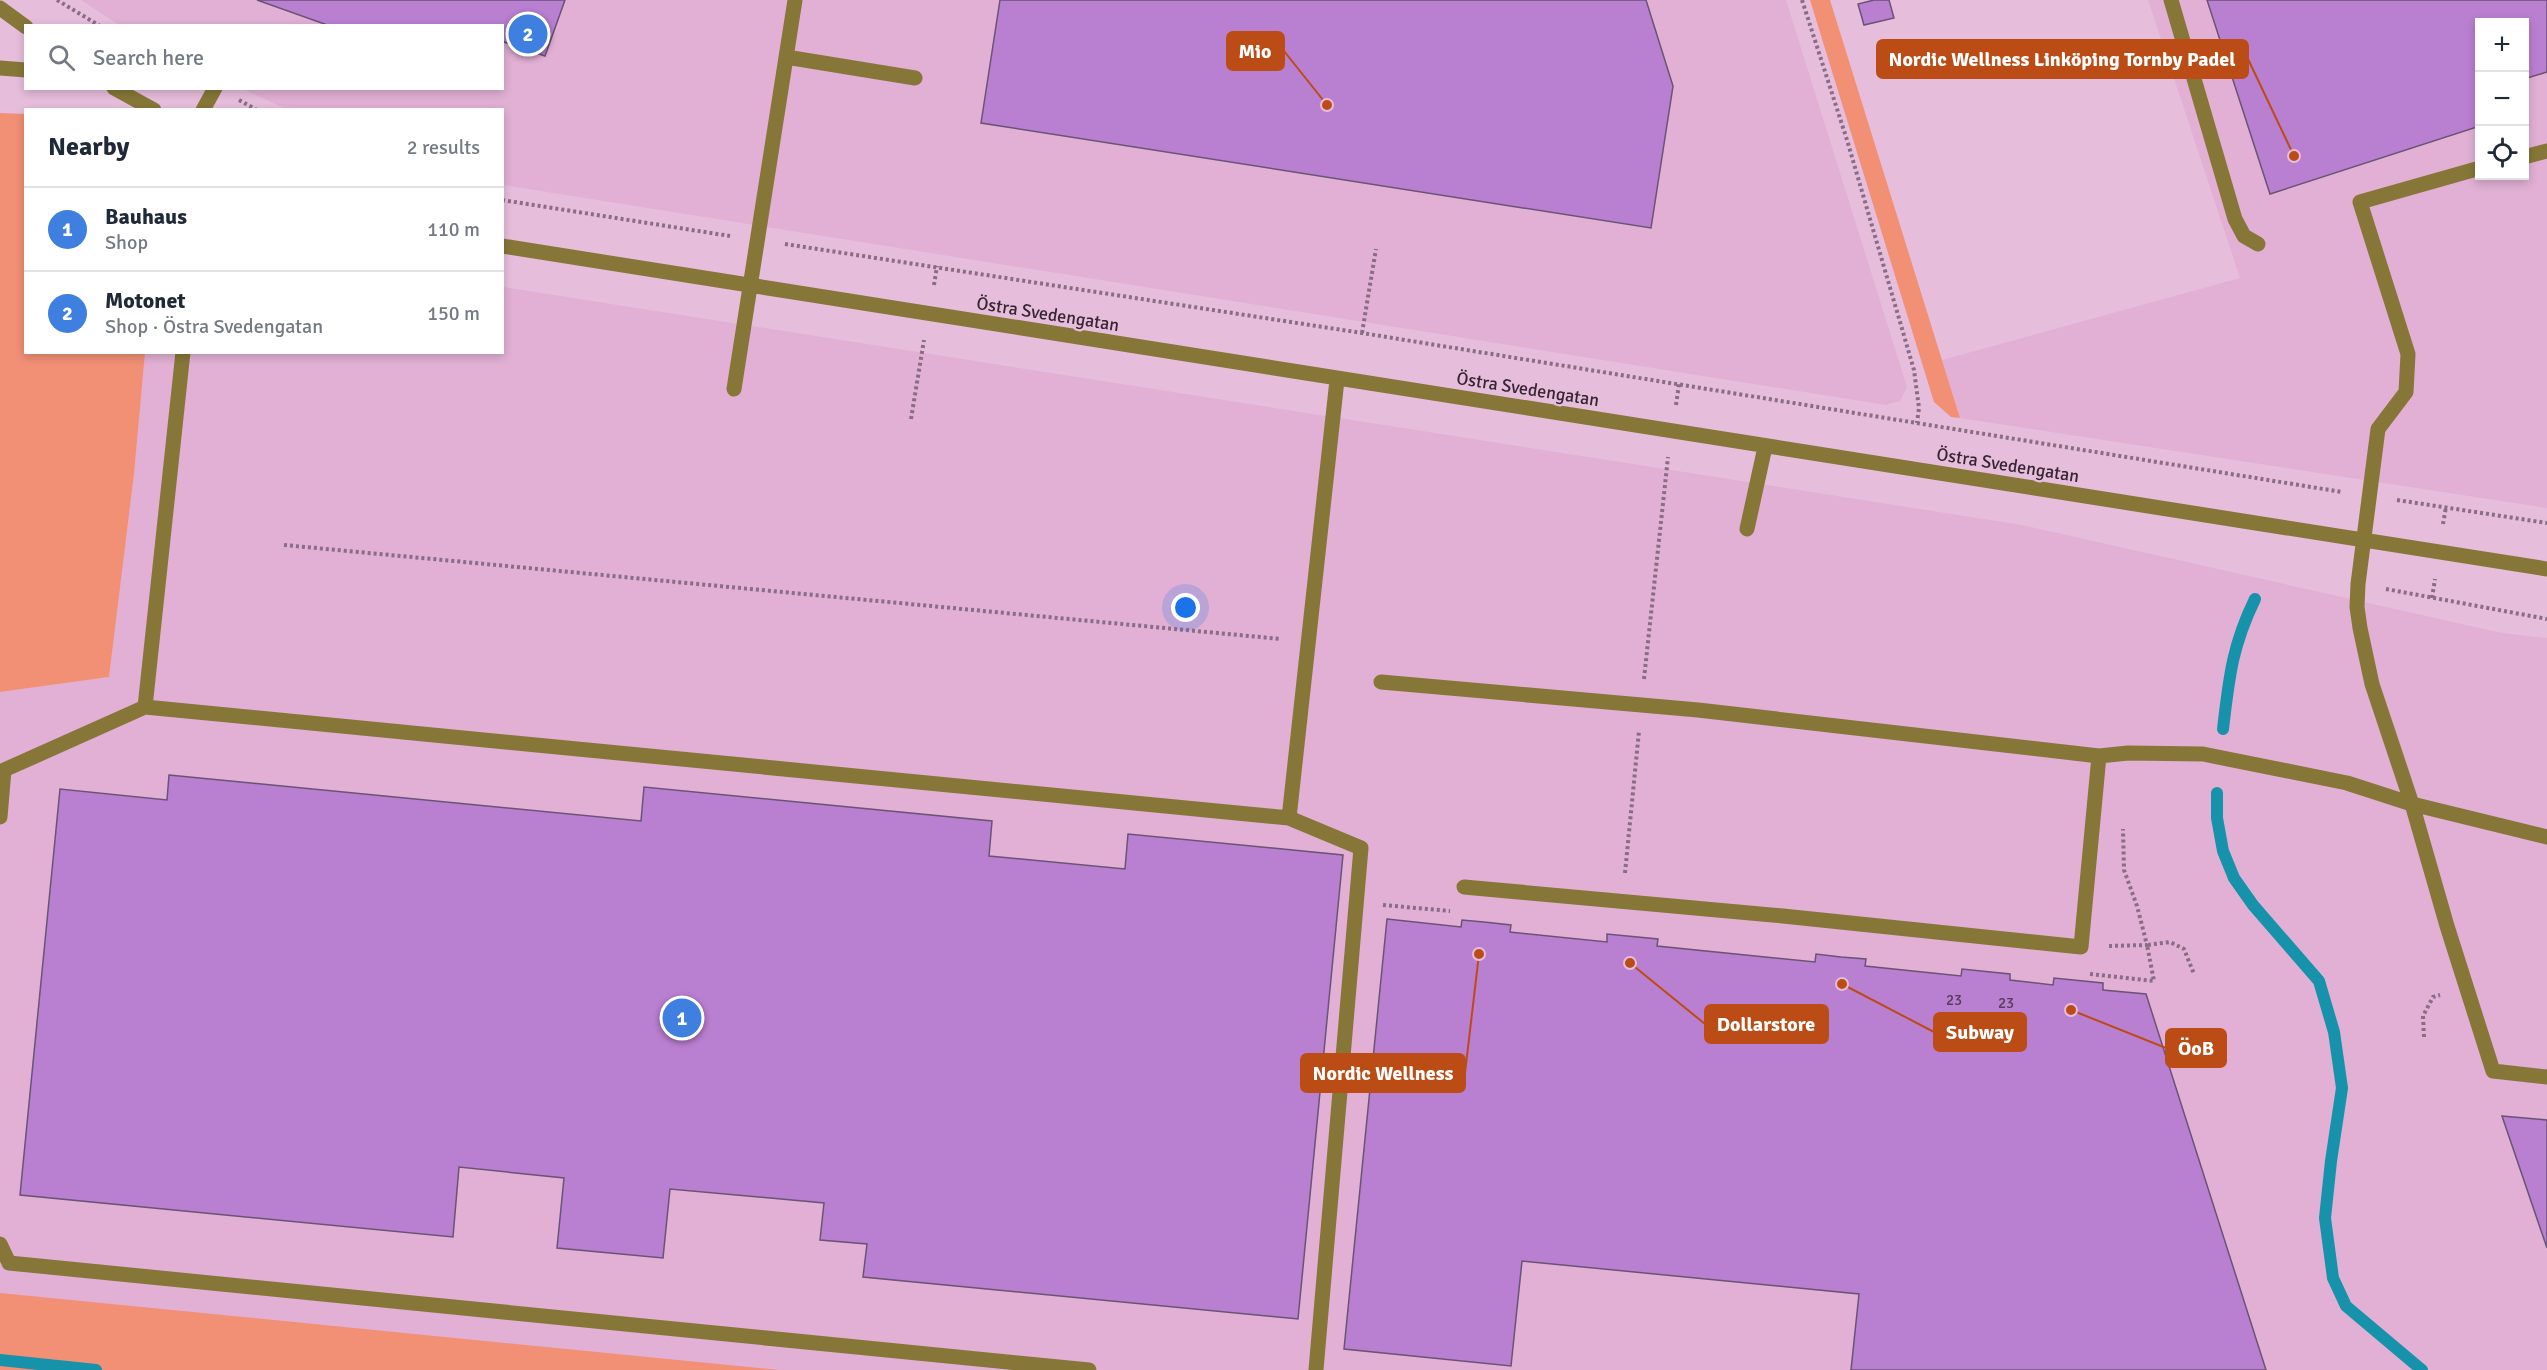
<!DOCTYPE html>
<html lang="en">
<head>
<meta charset="utf-8">
<style>
	:root { --surface:#fff; --page:#f6f6f7; --text:#1f2937; --muted:#747a83; --line:#e0e1e3; --accent:#297e51 }
	body { margin:0; font-family:Signika,sans-serif; background:var(--page); color:var(--text) }
	.controls { position:absolute; right:18px; top:18px; display:grid; overflow:hidden; border-radius:0px; box-shadow:0 3px 9px #0003 }
	.controls button { width:54px; height:54px; display:grid; place-items:center; padding:0; border:0; border-bottom:2px solid var(--line); background:var(--surface); color:var(--text); font:30px sans-serif }
	.you { position:absolute; left:1186px; top:608px; width:21px; height:21px; margin:-15px; border:4px solid #fff; border-radius:50%; background:#1a73e8; box-shadow:0 0 0 9px #1a73e833 }
	.badge { display:grid; place-items:center; width:39px; height:39px; border-radius:50%; background:var(--accent); color:#fff; font-size:20px; font-weight:700 }
	.pin { position:absolute; translate:-50% -50%; border:3px solid #fff; box-shadow:0 2px 6px #0006 }
	.list { margin:0; padding:0; list-style:none }
	h2 { display:flex; justify-content:space-between; align-items:center; height:78px; margin:0; padding:0 24px; font-size:26px }
	h2 small { font-size:20px; font-weight:400; color:var(--muted) }
	.list li { display:grid; grid-template-columns:39px 1fr auto; gap:18px; align-items:center; box-sizing:border-box; height:84px; padding:0 24px; border-top:2px solid var(--line) }
	.list b { display:block; font-size:22px; white-space:nowrap }
	.list p { margin:0; font-size:20px; white-space:nowrap; color:var(--muted) }
	.list em { font-size:20px; font-style:normal; color:var(--muted) }
	.icon { flex:none; width:33px; height:33px; fill:none; stroke:currentColor; stroke-width:2; stroke-linecap:round; stroke-linejoin:round }
	.map { position:relative; flex:none; width:2547px; height:1370px; overflow:hidden }
	.search { position:absolute; background:var(--surface); box-shadow:0 3px 9px #0003; left:24px; top:24px; width:480px; height:66px; display:flex; align-items:center; gap:15px; box-sizing:border-box; padding:0 21px; border-radius:0px; color:var(--muted); font-size:22px }
	.panel { position:absolute; background:var(--surface); box-shadow:0 3px 9px #0003; left:24px; top:108px; width:480px; height:246px; border-radius:0px }
	.map>svg:first-child { display:block }
</style>
</head>
<body>
<div class="map">
<svg width="2547" height="1370" viewBox="0 0 2547 1370">
	<rect width="100%" height="100%" fill="#e7bddc"/>
	<path fill="#e1b0d4" fill-rule="evenodd" d="M 81,0 L 1786,0 L 1907,387 L 1900,401 L 1886,405 L 503,185 L 502,110 L 286,109 L 243,89 L 502,88 L 502,26 L 119,25 Z
		M 2148,0 L 2547,0 L 2547,508 L 1960,418 L 1942,360 L 2240,278 ZM 2480,22 L 2524,22 L 2524,176 L 2480,176 Z
		M 503,287 L 2022,525 L 2502,633 L 2547,638 L 2547,1370 L 0,1370 L 0,692 L 109,677 L 134,474 L 145,353 L 502,352 Z"/>
	<path fill="#f19075" d="M 1810,0 L 1830,0 L 1960,418 L 1951,417 L 1934,402 Z
		M 0,113 L 25,114 L 26,352 L 145,353 L 134,474 L 109,677 L 0,692 Z
		M 0,1293 L 779,1370 L 0,1370 Z"/>
	<g fill="none" stroke-linecap="round" stroke-linejoin="round">
		<path stroke="#1792ab" stroke-width="12" d="M 2223,729 C 2229,678 2232,646 2255,599
			M 2217,793 L 2217,818 L 2223,851 L 2234,878 L 2253,905 L 2319,981 L 2334,1032 L 2342,1088 L 2331,1161 L 2325,1218 L 2333,1278 L 2346,1306 L 2422,1370
			M 0,1360 L 96,1370"/>
	</g>
	<path fill="#b97fd0" stroke="#6b5375" stroke-width="1.5" d="M 257,0 L 565,0 L 545,56 L 504,42 L 502,46 L 502,26 L 330,26 Z
		M 1000,0 L 1646,0 L 1673,86 L 1651,228 L 981,123 Z
		M 1874,0 L 1889,0 L 1894,18 L 1864,25 L 1858,4 Z
		M 2207,0 L 2547,0 L 2547,72 L 2524,79 L 2524,22 L 2480,22 L 2480,126 L 2270,194 Z
		M 169,775 L 641,821 L 644,787 L 992,821 L 989,856 L 1125,869 L 1128,834 L 1343,855 L 1298,1319 L 863,1277 L 867,1244 L 820,1240 L 824,1203 L 670,1189 L 663,1258 L 557,1248 L 564,1178 L 459,1167 L 453,1237 L 20,1195 L 60,789 L 167,800 Z
		M 1387,919 L 1461,927 L 1462,920 L 1484,922 L 1511,925 L 1510,932 L 1607,942 L 1607,934 L 1658,939 L 1657,946 L 1815,962 L 1816,954 L 1841,957 L 1866,959 L 1865,966 L 1961,976 L 1962,969 L 2010,974 L 2010,980 L 2053,985 L 2054,978 L 2103,983 L 2103,990 L 2146,994 L 2266,1370 L 1851,1370 L 1859,1294 L 1522,1261 L 1511,1366 L 1344,1349 Z
		M 2502,1116 L 2547,1120 L 2547,1248 Z"/>
	<g fill="none" stroke-linecap="round" stroke-linejoin="round">
		<path stroke="#896d82" stroke-width="4" stroke-dasharray="3 3" stroke-linecap="butt" d="M 57,0 L 100,26
			M 1802,0 L 1847,140 L 1914,370 L 1919,408 L 1917,423
			M 239,100 L 257,110
			M 502,200 L 730,236
			M 785,244 L 1362,333 L 2342,492
			M 934,285 L 937,266
			M 1362,333 L 1376,249
			M 1676,405 L 1679,384
			M 911,419 L 924,340
			M 2397,500 L 2547,523
			M 2443,524 L 2446,507
			M 284,545 L 1281,639
			M 2386,589 L 2547,619
			M 2432,598 L 2435,579
			M 1644,679 L 1668,457
			M 1625,873 L 1639,731
			M 1383,905 L 1450,911
			M 2109,946 L 2147,945 L 2137,906 L 2124,870 L 2123,829
			M 2090,974 L 2154,981 L 2147,945 L 2170,942 L 2184,949 L 2194,974
			M 2424,1037 L 2423,1016 L 2433,997 L 2440,995"/>
		<path stroke="#867738" stroke-width="15" d="M 2171,0 L 2235,219 L 2244,236 L 2258,244
			M 0,8 L 26,27
			M 786,57 L 915,78
			M 0,68 L 26,70
			M 114,88 L 154,110
			M 203,110 L 215,88
			M 2524,157 L 2547,151
			M 2480,168 L 2360,202 L 2408,354 L 2406,392 L 2378,429 L 2358,584 L 2357,607 L 2360,628 L 2372,684 L 2412,804 L 2447,926 L 2493,1071 L 2547,1077
			M 502,246 L 2547,569
			M 734,389 L 795,0
			M 1747,529 L 1765,447
			M 1381,682 L 1698,710 L 2099,756 L 2128,753 L 2203,754 L 2347,783 L 2412,804 L 2547,837
			M 145,707 L 183,352
			M 0,817 L 4,770 L 145,707 L 1289,818 L 1361,848 L 1316,1370
			M 1289,818 L 1337,380
			M 1464,887 L 1783,916 L 2081,947 L 2099,756
			M 0,1244 L 9,1263 L 1089,1370"/>
	</g>
	<g text-anchor="middle" stroke-width="4.5" stroke-linejoin="round" paint-order="stroke">
		<g font-size="15" fill="#573c5a">
			<text x="1954" y="1005">23</text>
			<text x="2006" y="1008">23</text>
		</g>
		<g font-size="18" fill="#362632" stroke="#e7bddc">
			<text transform="translate(1048 314) rotate(9)" y="6">Östra Svedengatan</text>
			<text transform="translate(1528 389) rotate(9)" y="6">Östra Svedengatan</text>
			<text transform="translate(2008 465) rotate(9)" y="6">Östra Svedengatan</text>
		</g>
	</g>
	<path fill="none" stroke="#bc4c16" stroke-width="2" d="M1327 105L1284 51M2294 156L2248 59M1630 963L1705 1024M1842 984L1934 1032M2071 1010L2166 1048M1479 954L1465 1073"/>
	<g fill="#bc4c16" stroke="#e7bddc" stroke-width="2">
		<circle cx="1327" cy="105" r="6"/>
		<circle cx="2294" cy="156" r="6"/>
		<circle cx="1630" cy="963" r="6"/>
		<circle cx="1842" cy="984" r="6"/>
		<circle cx="2071" cy="1010" r="6"/>
		<circle cx="1479" cy="954" r="6"/>
	</g>
	<g fill="#bc4c16" stroke="#bc4c16" stroke-width="2">
		<rect x="1227" y="32" width="57" height="38" rx="6"/>
		<rect x="1877" y="40" width="371" height="38" rx="6"/>
		<rect x="1705" y="1005" width="123" height="38" rx="6"/>
		<rect x="1934" y="1013" width="92" height="38" rx="6"/>
		<rect x="2166" y="1029" width="60" height="38" rx="6"/>
		<rect x="1301" y="1054" width="164" height="38" rx="6"/>
	</g>
	<g font-size="20" text-anchor="middle" font-weight="bold" fill="#fff">
		<text x="1255" y="58">Mio</text>
		<text x="2062" y="66">Nordic Wellness Linköping Tornby Padel</text>
		<text x="1766" y="1031">Dollarstore</text>
		<text x="1980" y="1039">Subway</text>
		<text x="2196" y="1055">ÖoB</text>
		<text x="1383" y="1080">Nordic Wellness</text>
	</g>
</svg>
<div class="controls">
<button>+</button>
<button>−</button>
<button><svg class="icon" aria-label="locate" viewBox="0 0 24 24"><circle cx="12" cy="12" r="6"/><path d="M12 2v4M12 18v4M2 12h4M18 12h4"/></svg></button>
</div>
<div class="you"></div>
<div class="pin badge" style="left:682px;top:1018px;background:#3f7fe0">1</div>
<div class="pin badge" style="left:528px;top:34px;background:#3f7fe0">2</div>
<div class="search"><svg class="icon" aria-label="search" viewBox="0 0 24 24"><circle cx="10" cy="10" r="6"/><path d="M15 15l6 6"/></svg>Search here</div>
<section class="panel">
<h2>Nearby<small>2 results</small></h2>
<ul class="list">
<li><span class="badge" style="background:#3f7fe0">1</span><div><b>Bauhaus</b><p>Shop</p></div><em>110 m</em></li>
<li><span class="badge" style="background:#3f7fe0">2</span><div><b>Motonet</b><p>Shop · Östra Svedengatan</p></div><em>150 m</em></li>
</ul>
</section>
</div>
</body>
</html>
